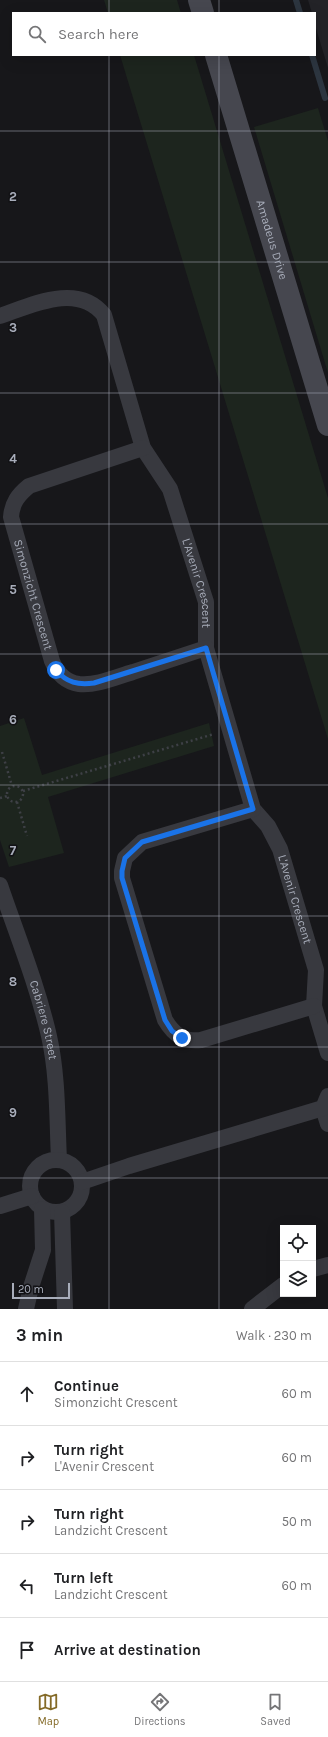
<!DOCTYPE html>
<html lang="en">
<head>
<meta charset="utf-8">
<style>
	:root { --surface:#fff; --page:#f6f6f6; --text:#202124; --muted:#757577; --line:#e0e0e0; --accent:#846a27 }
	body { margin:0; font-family:Karla,sans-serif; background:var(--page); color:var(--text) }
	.controls { position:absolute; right:12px; bottom:12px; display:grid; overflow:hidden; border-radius:0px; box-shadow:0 4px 16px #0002 }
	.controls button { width:36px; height:36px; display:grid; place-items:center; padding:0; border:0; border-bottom:1px solid var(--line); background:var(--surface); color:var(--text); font:20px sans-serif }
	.scale { position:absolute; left:12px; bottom:10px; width:58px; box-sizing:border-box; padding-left:4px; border:2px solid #a8adba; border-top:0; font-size:11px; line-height:14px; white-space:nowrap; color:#a8adba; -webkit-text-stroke:3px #121215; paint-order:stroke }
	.stop { position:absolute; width:12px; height:12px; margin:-9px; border:3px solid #1a73e8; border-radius:50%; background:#fff }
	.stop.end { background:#1a73e8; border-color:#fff; box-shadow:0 1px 4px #0008 }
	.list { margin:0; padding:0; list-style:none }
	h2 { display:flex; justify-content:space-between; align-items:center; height:52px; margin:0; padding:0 16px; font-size:17px }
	h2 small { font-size:13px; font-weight:400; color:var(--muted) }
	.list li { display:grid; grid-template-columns:26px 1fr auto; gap:12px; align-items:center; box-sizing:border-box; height:64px; padding:0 16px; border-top:1px solid var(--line) }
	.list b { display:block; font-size:15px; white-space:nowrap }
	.list p { margin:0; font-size:13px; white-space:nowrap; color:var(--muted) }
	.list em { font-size:13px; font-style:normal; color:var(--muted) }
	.icon { flex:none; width:22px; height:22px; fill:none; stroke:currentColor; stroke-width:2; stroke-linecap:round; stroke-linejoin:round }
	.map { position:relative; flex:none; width:328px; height:1309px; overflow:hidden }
	.search { position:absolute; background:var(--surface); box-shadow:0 4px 16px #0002; left:12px; right:12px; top:12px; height:44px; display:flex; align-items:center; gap:10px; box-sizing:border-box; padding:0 14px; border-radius:0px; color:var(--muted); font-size:15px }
	.sheet { height:372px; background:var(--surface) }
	nav { display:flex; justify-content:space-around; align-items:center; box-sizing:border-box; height:56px; border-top:1px solid var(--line); background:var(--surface); font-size:11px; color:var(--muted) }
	nav a { display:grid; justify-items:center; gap:2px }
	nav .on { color:var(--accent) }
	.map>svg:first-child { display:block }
</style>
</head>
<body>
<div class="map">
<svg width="328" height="1309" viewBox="0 0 328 1309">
	<rect width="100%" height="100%" fill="#17171a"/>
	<path fill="#232327" d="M 308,0 L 328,0 L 328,68 L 315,25 L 315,13 L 312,13 Z"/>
	<path fill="#1d251e" d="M 104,0 L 177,0 L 181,13 L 108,13 Z
		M 120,55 L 194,55 L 328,498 L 328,739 Z
		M 318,108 L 328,141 L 328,373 L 254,127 Z
		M 24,718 L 42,775 L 209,723 L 214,746 L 48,797 L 64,853 L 9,867 L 0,840 L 0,726 Z"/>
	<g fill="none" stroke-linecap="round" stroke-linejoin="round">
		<path stroke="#2c353f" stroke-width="6" d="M 296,0 L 300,13
			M 312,55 L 325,98"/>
		<path stroke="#3e4046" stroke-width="2.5" stroke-dasharray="2 3" stroke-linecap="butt" d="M 2,752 L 12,786
			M7 794a8 8 0 1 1 16 0a8 8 0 1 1-16 0Z
			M 23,791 L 214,734
			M 0,798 L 7,796
			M 17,802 L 27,836"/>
		<g stroke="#38393f" stroke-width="16">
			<path id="s1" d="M 0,316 C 32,305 78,282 104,315 L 143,448 L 170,489 L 206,602 L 206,648 L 253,809 L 268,826 L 280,849 L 316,970 L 314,1006 L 328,1053"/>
			<path id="s2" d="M 143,448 L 29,486 C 18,495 12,503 11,517 L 52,661 C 57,673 65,682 79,684 C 96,686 116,677 133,672 C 157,664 182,656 206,648"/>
			<path d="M 253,809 L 142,842 L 125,858 L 122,871 L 122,878 L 165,1020 C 174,1035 184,1042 201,1040 L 314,1006"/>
			<path id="s3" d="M 0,885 C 17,935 37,984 49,1036 C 58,1076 57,1119 59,1160"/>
			<path d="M 323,1108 L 328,1124"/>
			<circle cx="56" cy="1186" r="26"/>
			<path d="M 82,1182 L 129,1166 L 323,1108 L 328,1096"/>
			<path d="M 0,1206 L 32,1196"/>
			<path d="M 62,1212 L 65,1309"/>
			<path d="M 313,1269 L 328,1265"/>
			<path d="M 26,1309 L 31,1287 L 43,1250 L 42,1209"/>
			<path d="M 252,1309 L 283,1285"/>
		</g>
		<g stroke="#46474f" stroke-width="22">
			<path d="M 199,0 L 203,13"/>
			<path id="s4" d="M 216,55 L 328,425"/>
		</g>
	</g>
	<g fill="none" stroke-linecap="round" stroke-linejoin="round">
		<path stroke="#1a73e8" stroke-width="5" d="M 56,670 C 67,683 78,685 94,683 L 206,648 L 253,809 L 142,842 L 125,858 L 122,871 L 122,878 L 165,1020 L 172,1031 L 182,1038"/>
	</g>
	<path fill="none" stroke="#a8adba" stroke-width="1" stroke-opacity="0.55" d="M 109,0 L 109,13M 219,0 L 219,13M 109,55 L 109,1309M 219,55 L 219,1309M 0,131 L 328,131M 0,262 L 328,262M 0,393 L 328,393M 0,524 L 328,524M 0,654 L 328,654M 0,785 L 328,785M 0,916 L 328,916M 0,1047 L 328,1047M 0,1178 L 328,1178"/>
	<g text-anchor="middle" stroke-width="3" stroke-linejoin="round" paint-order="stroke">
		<g font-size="12" fill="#a8adba" stroke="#121215">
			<text dy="4" stroke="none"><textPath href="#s4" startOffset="193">Amadeus Drive</textPath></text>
			<text dy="4" stroke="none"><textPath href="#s1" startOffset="398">L'Avenir Crescent</textPath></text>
			<text dy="4" stroke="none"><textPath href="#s2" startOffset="238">Simonzicht Crescent</textPath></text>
			<text dy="4" stroke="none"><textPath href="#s1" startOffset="733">L'Avenir Crescent</textPath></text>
			<text dy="4" stroke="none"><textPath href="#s3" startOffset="142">Cabriere Street</textPath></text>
		</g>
	</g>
	<g font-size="13" text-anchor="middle" font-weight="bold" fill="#a8adba" stroke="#121215" stroke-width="3" stroke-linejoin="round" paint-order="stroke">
		<text x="13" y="201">2</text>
		<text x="13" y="332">3</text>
		<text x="13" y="463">4</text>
		<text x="13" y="594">5</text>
		<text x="13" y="724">6</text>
		<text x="13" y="855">7</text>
		<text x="13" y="986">8</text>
		<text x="13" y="1117">9</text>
	</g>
</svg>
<div class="controls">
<button><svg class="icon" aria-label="locate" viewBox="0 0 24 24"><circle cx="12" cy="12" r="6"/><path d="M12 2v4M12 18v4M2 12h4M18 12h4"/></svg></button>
<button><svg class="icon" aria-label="layers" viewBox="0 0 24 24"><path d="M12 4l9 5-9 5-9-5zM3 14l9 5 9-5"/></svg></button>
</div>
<div class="scale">20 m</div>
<div class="stop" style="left:56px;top:670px"></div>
<div class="stop end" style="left:182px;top:1038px"></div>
<div class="search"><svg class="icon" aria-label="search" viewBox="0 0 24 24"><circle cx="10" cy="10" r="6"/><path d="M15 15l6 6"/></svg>Search here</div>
</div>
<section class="sheet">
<h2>3 min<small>Walk · 230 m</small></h2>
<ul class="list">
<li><svg class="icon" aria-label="ahead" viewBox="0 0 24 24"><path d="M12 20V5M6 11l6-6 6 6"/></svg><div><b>Continue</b><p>Simonzicht Crescent</p></div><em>60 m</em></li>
<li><svg class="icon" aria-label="right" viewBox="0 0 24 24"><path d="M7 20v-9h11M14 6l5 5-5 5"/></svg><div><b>Turn right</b><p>L'Avenir Crescent</p></div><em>60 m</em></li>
<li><svg class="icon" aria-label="right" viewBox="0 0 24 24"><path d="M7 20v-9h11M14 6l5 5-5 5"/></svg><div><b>Turn right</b><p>Landzicht Crescent</p></div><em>50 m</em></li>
<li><svg class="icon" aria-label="left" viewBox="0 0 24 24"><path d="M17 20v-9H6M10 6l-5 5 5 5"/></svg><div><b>Turn left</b><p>Landzicht Crescent</p></div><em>60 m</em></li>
<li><svg class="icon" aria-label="arrive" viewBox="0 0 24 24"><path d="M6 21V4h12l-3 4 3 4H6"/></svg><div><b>Arrive at destination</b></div></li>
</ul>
</section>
<nav>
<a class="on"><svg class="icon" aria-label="map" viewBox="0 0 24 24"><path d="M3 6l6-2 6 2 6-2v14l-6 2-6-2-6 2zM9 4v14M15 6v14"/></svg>Map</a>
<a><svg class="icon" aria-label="directions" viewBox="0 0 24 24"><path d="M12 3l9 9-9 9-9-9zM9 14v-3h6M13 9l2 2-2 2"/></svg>Directions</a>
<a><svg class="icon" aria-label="saved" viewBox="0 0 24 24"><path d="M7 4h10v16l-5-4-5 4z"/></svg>Saved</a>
</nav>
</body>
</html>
